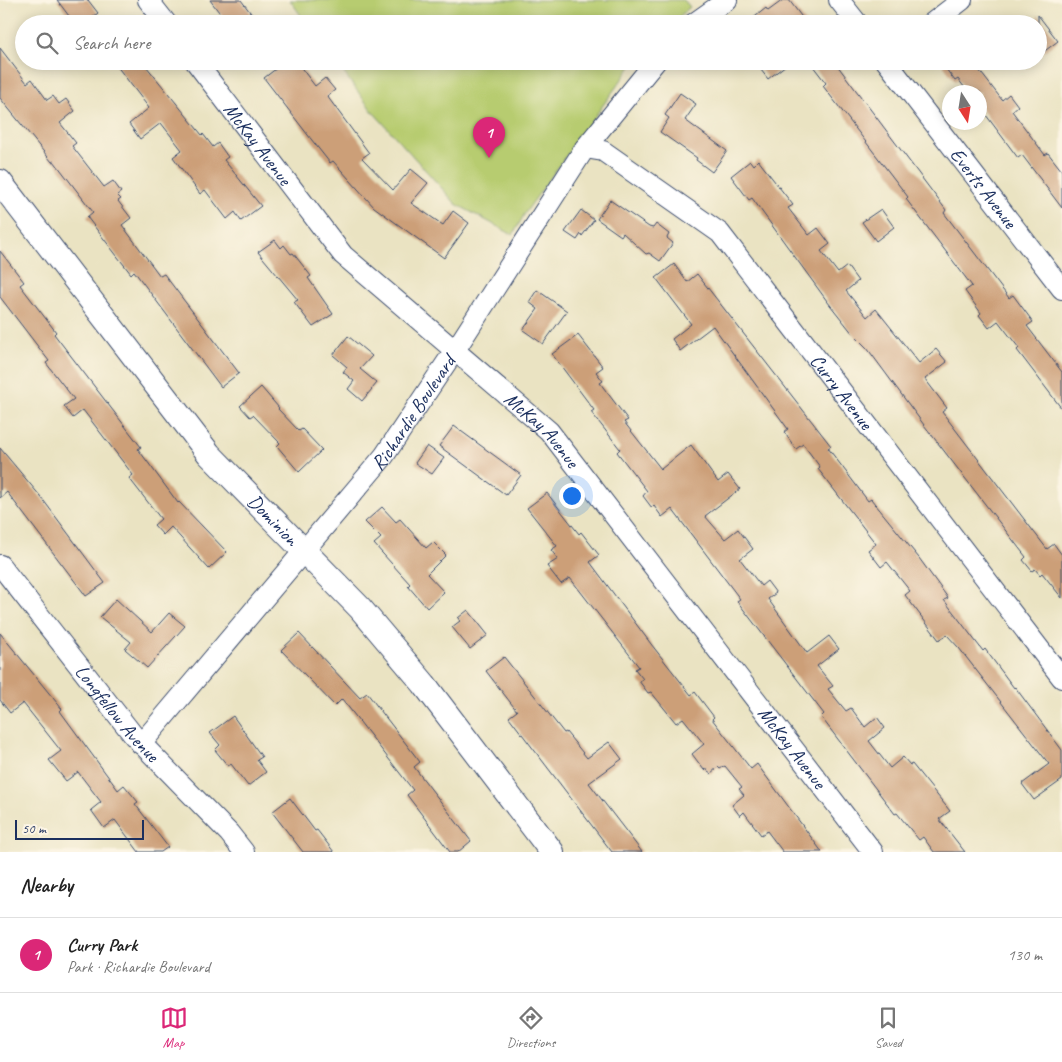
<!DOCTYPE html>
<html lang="en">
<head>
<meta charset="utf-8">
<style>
	:root { --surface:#fff; --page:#f6f6f6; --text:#222; --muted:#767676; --line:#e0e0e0; --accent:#db2777 }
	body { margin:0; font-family:Caveat,sans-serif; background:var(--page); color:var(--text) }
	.compass { position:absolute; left:942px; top:85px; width:45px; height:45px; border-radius:50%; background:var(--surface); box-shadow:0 2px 12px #0003; rotate:168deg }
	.scale { position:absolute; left:15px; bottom:12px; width:129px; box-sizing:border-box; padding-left:5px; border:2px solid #1b2f5e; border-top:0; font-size:14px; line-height:18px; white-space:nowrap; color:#1b2f5e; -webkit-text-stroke:4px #fcf5e5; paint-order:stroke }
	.you { position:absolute; left:571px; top:495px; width:18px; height:18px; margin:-12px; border:4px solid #fff; border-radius:50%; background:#1a73e8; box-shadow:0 0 0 8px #1a73e833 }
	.badge { display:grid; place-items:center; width:32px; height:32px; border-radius:50%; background:var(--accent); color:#fff; font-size:16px; font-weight:700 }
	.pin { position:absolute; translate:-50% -41px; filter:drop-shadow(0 1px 2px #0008) }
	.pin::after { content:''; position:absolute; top:26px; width:18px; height:15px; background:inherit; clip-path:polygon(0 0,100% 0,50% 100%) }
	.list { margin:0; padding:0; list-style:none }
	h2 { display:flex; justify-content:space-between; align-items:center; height:65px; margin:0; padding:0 20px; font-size:21px }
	h2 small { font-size:16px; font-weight:400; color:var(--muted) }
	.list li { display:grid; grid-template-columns:32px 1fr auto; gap:15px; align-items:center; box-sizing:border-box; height:75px; padding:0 20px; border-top:1px solid var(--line) }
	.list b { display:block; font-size:19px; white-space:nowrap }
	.list p { margin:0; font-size:16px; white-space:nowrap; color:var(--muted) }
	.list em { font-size:16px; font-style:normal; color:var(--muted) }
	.icon { flex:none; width:28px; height:28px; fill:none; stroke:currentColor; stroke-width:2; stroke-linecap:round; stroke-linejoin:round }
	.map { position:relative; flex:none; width:1062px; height:852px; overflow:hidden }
	.search { position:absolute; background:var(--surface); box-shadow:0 2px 12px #0003; left:15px; right:15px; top:15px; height:55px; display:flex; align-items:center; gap:12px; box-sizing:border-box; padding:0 18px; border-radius:28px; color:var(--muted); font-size:19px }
	.sheet { height:140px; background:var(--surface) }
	nav { display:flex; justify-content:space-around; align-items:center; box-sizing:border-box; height:70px; border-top:1px solid var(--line); background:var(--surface); font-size:14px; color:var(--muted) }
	nav a { display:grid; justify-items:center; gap:2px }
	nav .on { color:var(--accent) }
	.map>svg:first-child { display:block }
</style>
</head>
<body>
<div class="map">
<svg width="1062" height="852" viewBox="0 0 1062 852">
	<rect width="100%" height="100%" fill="#fcf5e5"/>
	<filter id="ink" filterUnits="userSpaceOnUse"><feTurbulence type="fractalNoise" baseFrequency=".02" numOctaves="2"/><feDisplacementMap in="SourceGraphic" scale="10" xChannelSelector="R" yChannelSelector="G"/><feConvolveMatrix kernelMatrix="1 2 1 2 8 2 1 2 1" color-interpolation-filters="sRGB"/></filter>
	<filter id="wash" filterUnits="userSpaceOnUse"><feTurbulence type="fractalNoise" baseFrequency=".0096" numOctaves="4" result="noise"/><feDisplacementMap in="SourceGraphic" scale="20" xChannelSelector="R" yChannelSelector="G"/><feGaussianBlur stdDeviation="1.12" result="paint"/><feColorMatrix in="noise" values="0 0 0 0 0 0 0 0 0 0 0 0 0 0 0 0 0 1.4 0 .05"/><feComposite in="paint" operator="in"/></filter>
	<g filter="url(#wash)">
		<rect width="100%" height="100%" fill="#eae3c2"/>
		<path fill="#b7cc70" stroke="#697e67" d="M 290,0 L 684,0 L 690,7 L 671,24 L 307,24 Z
			M 335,61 L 635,61 L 525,213 L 513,235 L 456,204 L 373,112 Z"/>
		<g id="blocks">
			<path fill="#cc9f78" d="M 57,0 L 88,0 L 98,13 L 85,24 L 75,24 Z
				M 210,0 L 241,0 L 259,24 L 228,24 Z
				M 783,0 L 789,0 L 807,24 L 746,24 L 766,8 L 768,11 Z
				M 1038,15 L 1058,41 L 1038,56 Z
				M 0,48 L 27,83 L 32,79 L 47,100 L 53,96 L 59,104 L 66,99 L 75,111 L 60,123 L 76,143 L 72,146 L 104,187 L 113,181 L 121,192 L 117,195 L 121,199 L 118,201 L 131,218 L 122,225 L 160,276 L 164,274 L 239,373 L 221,387 L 134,271 L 131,274 L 87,217 L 93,212 L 54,161 L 52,162 L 0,98 Z
				M 113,61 L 142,61 L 202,135 L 203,134 L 213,147 L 218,143 L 228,157 L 224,160 L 261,206 L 241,221 L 235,212 L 227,219 L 205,190 L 200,194 L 173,157 L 182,150 L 161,123 L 140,139 L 129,124 L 149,108 Z
				M 286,61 L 296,61 L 315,86 L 325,78 L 335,90 L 327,96 L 369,153 L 362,158 L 393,190 L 411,169 L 428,183 L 411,203 L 443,225 L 453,211 L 469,223 L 444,258 L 374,207 L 333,161 L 330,163 L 311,139 L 264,78 Z
				M 754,61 L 791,61 L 768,79 Z
				M 809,61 L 834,61 L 946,210 L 944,213 L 1009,298 L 1013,295 L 1033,322 L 1027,326 L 1062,372 L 1062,409 L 1017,350 L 1019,348 L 998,321 L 989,328 L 979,315 L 981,313 L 965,291 L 972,286 L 906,199 L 908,197 L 823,86 L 826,83 Z
				M 940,61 L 972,61 L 1002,100 L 1009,94 L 1018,106 L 1012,111 L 1045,155 L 1048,153 L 1062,171 L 1062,208 L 1022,155 L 1018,158 L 980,107 L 980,92 L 968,92 L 958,79 L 955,81 Z
				M 680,93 L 696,104 L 685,120 L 727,151 L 712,172 L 696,160 L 697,158 L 660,132 L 669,118 L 665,115 Z
				M 758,160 L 793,205 L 788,208 L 809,235 L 818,228 L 830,244 L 821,251 L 838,273 L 847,266 L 858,281 L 846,291 L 867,317 L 876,309 L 919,363 L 936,349 L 947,362 L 925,379 L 947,408 L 942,412 L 1047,549 L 1054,544 L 1062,555 L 1062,598 L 1042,573 L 1040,575 L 1035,569 L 1032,571 L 1023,560 L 1026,557 L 924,425 L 867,348 L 853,334 L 827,301 L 752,198 L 749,200 L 731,176 L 750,161 L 753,165 Z
				M 610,200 L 649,227 L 653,228 L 656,224 L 669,234 L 667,238 L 673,243 L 660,261 L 649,253 L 646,254 L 623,233 L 621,236 L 597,219 Z
				M 881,209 L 894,227 L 876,241 L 862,222 Z
				M 581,210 L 594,220 L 582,236 L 581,234 L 577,240 L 565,232 Z
				M 275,240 L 281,248 L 284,245 L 291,254 L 293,253 L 311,276 L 308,278 L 333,314 L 313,327 L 294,302 L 298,300 L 258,252 Z
				M 0,251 L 24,282 L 20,285 L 56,332 L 54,334 L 141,447 L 138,449 L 178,503 L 179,502 L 227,552 L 209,569 L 171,527 L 163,535 L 154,525 L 161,519 L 129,478 L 133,475 L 83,410 L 73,418 L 64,406 L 74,399 L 46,363 L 49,361 L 0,297 Z
				M 674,264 L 687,282 L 697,274 L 831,446 L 828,448 L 868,501 L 871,499 L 919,558 L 948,598 L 944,600 L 983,651 L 985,649 L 1014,688 L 1015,687 L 1062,750 L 1062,780 L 1034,800 L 1022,784 L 1049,764 L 959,648 L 947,635 L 939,640 L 905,595 L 910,591 L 887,562 L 881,567 L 868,550 L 876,544 L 818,469 L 820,467 L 803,444 L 796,449 L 784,432 L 788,429 L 713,326 L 680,351 L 672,339 L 691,324 L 656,278 Z
				M 537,290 L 567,311 L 543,344 L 523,330 L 538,309 L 529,302 Z
				M 578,335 L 603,367 L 596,372 L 603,381 L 600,383 L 628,420 L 624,422 L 661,469 L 691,445 L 718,482 L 728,474 L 740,489 L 705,516 L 725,539 L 738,529 L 753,549 L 740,559 L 761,586 L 767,581 L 776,593 L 768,599 L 807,653 L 829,636 L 839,649 L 817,666 L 833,686 L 828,689 L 846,711 L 851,708 L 865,727 L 877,717 L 885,728 L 869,741 L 890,768 L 903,757 L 910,765 L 912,764 L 950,811 L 939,819 L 965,852 L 934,852 L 923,837 L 919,840 L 897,813 L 895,814 L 821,717 L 824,714 L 737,601 L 740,599 L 672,509 L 662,517 L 654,506 L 652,508 L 643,496 L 647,491 L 617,452 L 620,449 L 591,412 L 594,410 L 552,354 Z
				M 348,336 L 372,356 L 360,369 L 377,383 L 362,401 L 348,389 L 354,381 L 343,372 L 347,367 L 333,355 Z
				M 261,387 L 279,408 L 278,409 L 299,431 L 302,429 L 322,450 L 299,472 L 277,446 L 280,443 L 253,415 L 250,417 L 240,406 Z
				M 454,426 L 521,475 L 506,495 L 439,446 Z
				M 427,446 L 444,458 L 432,474 L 415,463 Z
				M 0,448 L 41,497 L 105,583 L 86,596 L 7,492 L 0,498 Z
				M 547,493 L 579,534 L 581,532 L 599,555 L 590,562 L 651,644 L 691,695 L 695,692 L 714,717 L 712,719 L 751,769 L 757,764 L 822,852 L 783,852 L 767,831 L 761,835 L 744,812 L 740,816 L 732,805 L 744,795 L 739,789 L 742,787 L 725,766 L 720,769 L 718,767 L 710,774 L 706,768 L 704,770 L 692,754 L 704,744 L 683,718 L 676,723 L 651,692 L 648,693 L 639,681 L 643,679 L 635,669 L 639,667 L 570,578 L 561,584 L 547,566 L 558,559 L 551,550 L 557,546 L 527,508 Z
				M 382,507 L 396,522 L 400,519 L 426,548 L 433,542 L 446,555 L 427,574 L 444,592 L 427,608 L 408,586 L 410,584 L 374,544 L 381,538 L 365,522 Z
				M 116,599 L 152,632 L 169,613 L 185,626 L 147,668 L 125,649 L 131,642 L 100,617 Z
				M 468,610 L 488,635 L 470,649 L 452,627 L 460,621 L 458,618 Z
				M 0,633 L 62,709 L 60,711 L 118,790 L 124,785 L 138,802 L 135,804 L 168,847 L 161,852 L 139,852 L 115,820 L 104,828 L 91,810 L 101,802 L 78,772 L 66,781 L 49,760 L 61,751 L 23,703 L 10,713 L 0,700 Z
				M 299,633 L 360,698 L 367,693 L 420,762 L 414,767 L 471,841 L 458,852 L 450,852 L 407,795 L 413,790 L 342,699 L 335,706 L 281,650 Z
				M 504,657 L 564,733 L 566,732 L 587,758 L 609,742 L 622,759 L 589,783 L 642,852 L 612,852 L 509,717 L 517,711 L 486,671 Z
				M 233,716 L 262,757 L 257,760 L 266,772 L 248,786 L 231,764 L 228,766 L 215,750 L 220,745 L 210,733 Z
				M 290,798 L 315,831 L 317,830 L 334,852 L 303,852 L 272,812 Z"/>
		</g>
	</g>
	<g filter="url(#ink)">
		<use href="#blocks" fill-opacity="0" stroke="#3a4a6d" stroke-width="1"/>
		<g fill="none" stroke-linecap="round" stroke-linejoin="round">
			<defs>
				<g id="minor">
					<path d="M 148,0 L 167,24"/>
					<path d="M 839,0 L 858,24"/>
					<path d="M 693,24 L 727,0"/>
					<path d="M 931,24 L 962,0"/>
					<path id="s1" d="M 195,61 L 343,255 L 549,431 L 873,852"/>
					<path id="s2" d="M 886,61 L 1062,289"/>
					<path id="s3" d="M 585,148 L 603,151 L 720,233 L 1062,678"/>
					<path id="s4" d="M 0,565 L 134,736 L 229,833 L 244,852"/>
					<path id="s5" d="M 141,744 L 384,456 L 461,341 L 585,148 L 656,61"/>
				</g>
				<g id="tertiary">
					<path id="s6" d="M 0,182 L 209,454 L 360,608 L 424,684 L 552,852"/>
				</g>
			</defs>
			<use href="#minor" stroke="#3a4a6d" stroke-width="22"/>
			<use href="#tertiary" stroke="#3a4a6d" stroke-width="26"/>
			<use href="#minor" stroke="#fff" stroke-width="20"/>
			<use href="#tertiary" stroke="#fff" stroke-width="24"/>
		</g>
	</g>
	<g text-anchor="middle" stroke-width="4" stroke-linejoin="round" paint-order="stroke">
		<g font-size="20" fill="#1b2f5e" stroke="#fcf5e5">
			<text dy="7" stroke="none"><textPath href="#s1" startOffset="104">McKay Avenue</textPath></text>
			<text dy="7" stroke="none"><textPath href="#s2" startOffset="160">Everts Avenue</textPath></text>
			<text dy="7" stroke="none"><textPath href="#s3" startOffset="361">Curry Avenue</textPath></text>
			<text dy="7" stroke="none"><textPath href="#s5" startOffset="429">Richardie Boulevard</textPath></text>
			<text dy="7" stroke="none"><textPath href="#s1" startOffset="509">McKay Avenue</textPath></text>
			<text dy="7" stroke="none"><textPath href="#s6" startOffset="435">Dominion</textPath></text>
			<text dy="7" stroke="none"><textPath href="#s4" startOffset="189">Longfellow Avenue</textPath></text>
			<text dy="7" stroke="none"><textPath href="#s1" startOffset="914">McKay Avenue</textPath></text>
		</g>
	</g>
</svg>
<svg class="compass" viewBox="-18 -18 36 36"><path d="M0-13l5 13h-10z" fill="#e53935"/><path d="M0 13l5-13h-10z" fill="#767676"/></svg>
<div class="scale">50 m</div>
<div class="you"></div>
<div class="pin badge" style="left:489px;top:158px">1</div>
<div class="search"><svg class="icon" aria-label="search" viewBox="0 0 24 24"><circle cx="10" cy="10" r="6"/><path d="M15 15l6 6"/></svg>Search here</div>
</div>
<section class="sheet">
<h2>Nearby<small></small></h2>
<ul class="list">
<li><span class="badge">1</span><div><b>Curry Park</b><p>Park · Richardie Boulevard</p></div><em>130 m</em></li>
</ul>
</section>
<nav>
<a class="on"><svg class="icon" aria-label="map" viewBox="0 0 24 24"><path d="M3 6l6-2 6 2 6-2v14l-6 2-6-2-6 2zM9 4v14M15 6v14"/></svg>Map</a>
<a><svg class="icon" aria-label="directions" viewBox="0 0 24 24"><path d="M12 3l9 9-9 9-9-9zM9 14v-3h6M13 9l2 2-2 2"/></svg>Directions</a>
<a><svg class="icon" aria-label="saved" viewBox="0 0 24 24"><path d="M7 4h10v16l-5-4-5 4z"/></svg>Saved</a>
</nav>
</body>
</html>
